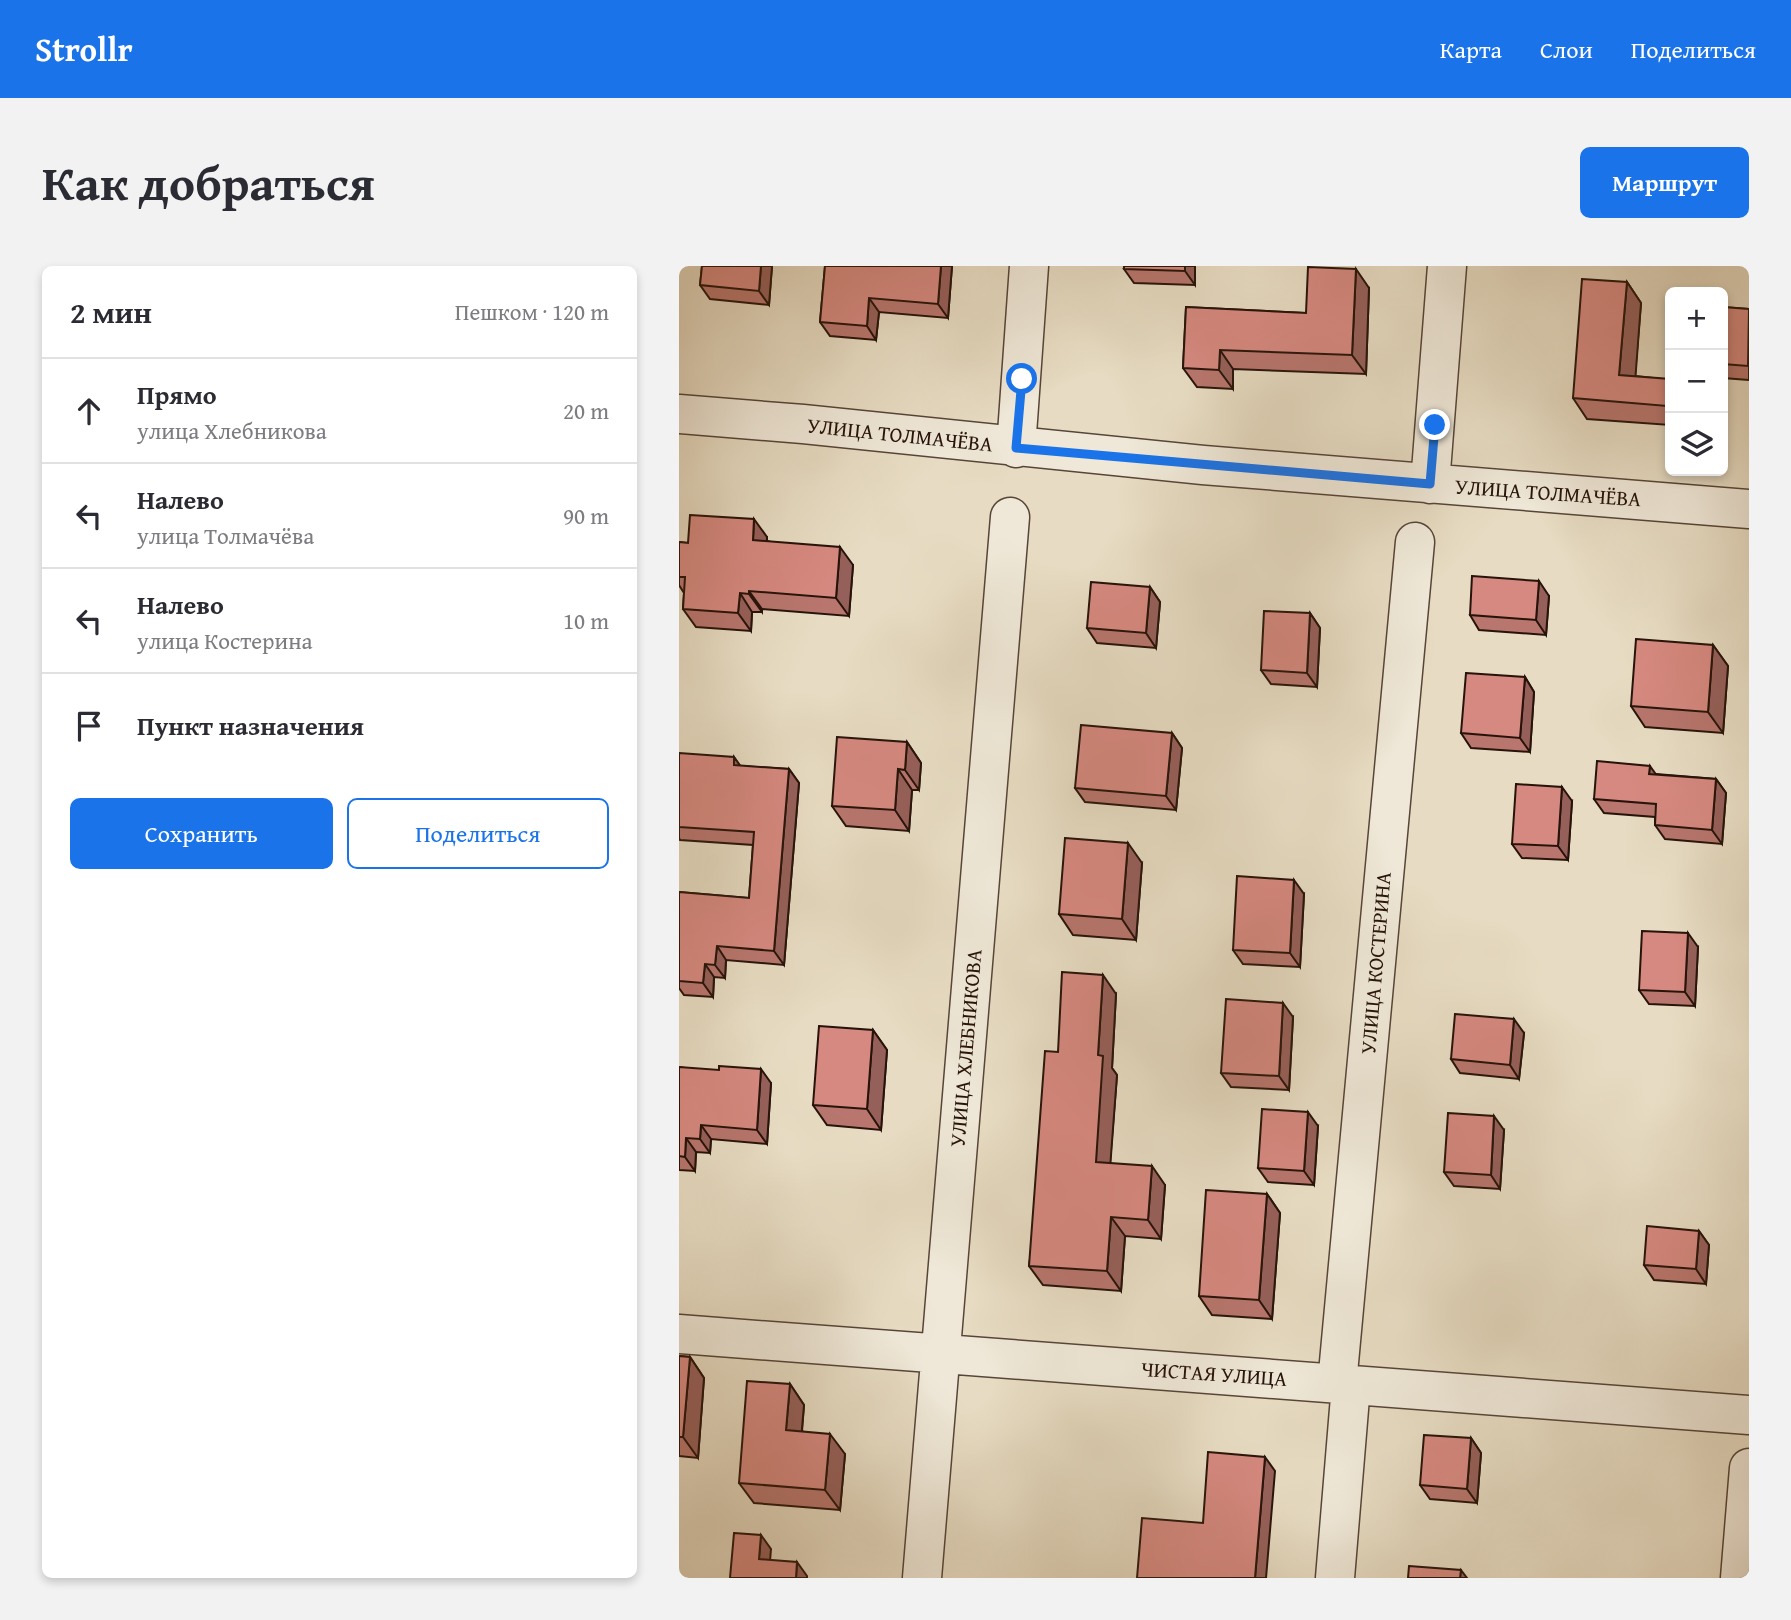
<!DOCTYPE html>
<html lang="ru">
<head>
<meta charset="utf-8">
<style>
	:root { --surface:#fff; --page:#f2f2f3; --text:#2b2b33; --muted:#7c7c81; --line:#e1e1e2; --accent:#1a73e8 }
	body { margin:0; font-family:"Gentium Book Plus",serif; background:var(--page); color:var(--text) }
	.controls { position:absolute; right:21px; top:21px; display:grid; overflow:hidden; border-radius:10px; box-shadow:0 4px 10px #0003 }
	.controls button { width:63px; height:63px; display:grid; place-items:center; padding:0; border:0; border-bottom:2px solid var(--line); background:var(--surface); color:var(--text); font:35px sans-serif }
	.stop { position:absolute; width:21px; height:21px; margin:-16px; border:5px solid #1a73e8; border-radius:50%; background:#fff }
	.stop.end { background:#1a73e8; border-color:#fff; box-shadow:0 2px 7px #0008 }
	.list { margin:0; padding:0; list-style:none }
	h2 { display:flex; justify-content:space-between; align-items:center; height:91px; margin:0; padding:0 28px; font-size:30px }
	h2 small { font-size:23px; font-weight:400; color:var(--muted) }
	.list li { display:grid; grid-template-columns:46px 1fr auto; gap:21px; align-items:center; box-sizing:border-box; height:105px; padding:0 28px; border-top:2px solid var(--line) }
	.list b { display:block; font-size:26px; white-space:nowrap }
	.list p { margin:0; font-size:23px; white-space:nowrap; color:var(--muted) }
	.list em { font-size:23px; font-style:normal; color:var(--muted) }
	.actions { display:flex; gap:14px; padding:21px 28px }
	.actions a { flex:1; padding:16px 0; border:2px solid var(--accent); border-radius:10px; text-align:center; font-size:24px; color:var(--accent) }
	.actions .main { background:var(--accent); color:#fff }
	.icon { flex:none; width:38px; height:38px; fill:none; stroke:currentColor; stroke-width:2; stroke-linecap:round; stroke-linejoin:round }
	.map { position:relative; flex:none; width:1070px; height:1312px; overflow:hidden; border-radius:10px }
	header { display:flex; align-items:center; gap:42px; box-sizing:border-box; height:98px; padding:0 35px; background:var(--accent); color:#fff }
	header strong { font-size:33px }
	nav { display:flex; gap:38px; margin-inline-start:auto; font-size:24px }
	.intro { display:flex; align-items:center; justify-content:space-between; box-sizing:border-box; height:168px; padding:0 42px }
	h1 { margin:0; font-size:49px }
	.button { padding:18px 32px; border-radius:10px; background:var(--accent); color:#fff; font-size:24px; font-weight:700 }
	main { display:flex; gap:42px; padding:0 42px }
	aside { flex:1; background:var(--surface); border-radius:10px; box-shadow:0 4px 10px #0003 }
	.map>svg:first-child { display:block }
</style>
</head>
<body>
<header>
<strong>Strollr</strong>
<nav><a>Карта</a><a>Слои</a><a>Поделиться</a></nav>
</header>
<div class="intro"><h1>Как добраться</h1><a class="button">Маршрут</a></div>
<main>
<aside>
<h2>2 мин<small>Пешком · 120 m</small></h2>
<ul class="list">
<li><svg class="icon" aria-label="ahead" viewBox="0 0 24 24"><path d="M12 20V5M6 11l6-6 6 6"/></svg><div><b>Прямо</b><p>улица Хлебникова</p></div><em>20 m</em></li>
<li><svg class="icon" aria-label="left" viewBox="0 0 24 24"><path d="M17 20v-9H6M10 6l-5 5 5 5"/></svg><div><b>Налево</b><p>улица Толмачёва</p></div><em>90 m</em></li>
<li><svg class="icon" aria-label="left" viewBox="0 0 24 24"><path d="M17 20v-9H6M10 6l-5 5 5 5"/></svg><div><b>Налево</b><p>улица Костерина</p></div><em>10 m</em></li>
<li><svg class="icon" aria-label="arrive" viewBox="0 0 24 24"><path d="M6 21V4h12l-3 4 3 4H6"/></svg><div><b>Пункт назначения</b></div></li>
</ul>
<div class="actions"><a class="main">Сохранить</a><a>Поделиться</a></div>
</aside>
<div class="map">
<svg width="1070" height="1312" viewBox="0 0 1070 1312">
	<rect width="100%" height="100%" fill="#e7dcc3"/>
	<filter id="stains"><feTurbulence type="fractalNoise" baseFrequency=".00286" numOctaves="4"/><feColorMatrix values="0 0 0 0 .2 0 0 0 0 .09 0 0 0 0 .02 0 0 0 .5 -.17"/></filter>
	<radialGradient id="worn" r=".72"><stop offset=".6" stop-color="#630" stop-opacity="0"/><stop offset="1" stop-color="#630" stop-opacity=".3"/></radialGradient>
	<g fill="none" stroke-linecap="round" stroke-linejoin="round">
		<defs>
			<path id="minor" d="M 0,148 L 124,158 L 524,199 L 1070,243
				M 337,182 L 350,0
				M 751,218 L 768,0
				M 0,1068 L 1070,1149
				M 658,1118 L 736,276
				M 243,1312 L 331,251
				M 656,1312 L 672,1119
				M 1061,1312 L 1070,1202"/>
		</defs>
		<use href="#minor" stroke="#574538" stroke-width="41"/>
		<use href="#minor" stroke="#efe8d8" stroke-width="38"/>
	</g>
	<path fill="#b8766e" stroke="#27130a" stroke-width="2" d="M 23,0 L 93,0 L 90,39 L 31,33 L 21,19 Z
		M 146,0 L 273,0 L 269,52 L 200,46 L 197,74 L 151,70 L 141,56 Z
		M 516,0 L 516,19 L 455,17 L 445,3 Z
		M 948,16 L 962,37 L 956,110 L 991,114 L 991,159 L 908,153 L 894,132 Z
		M 690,22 L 687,108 L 554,103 L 554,123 L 518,121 L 504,102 L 507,41 L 627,47 Z
		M 1044,41 L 1070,43 L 1070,114 L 1044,112 Z
		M 88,271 L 88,275 L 174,299 L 170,350 L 83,343 L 83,346 L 73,346 L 72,365 L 17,361 L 4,343 L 5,327 L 0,319 L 0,276 L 9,277 Z
		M 471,321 L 481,336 L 477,382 L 418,377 L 408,362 Z
		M 870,330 L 867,369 L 800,364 L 791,349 Z
		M 631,347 L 641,362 L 638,421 L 592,418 L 582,404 Z
		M 1034,379 L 1049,400 L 1044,467 L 966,461 L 952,440 Z
		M 846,411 L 855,426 L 851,486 L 792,482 L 782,467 Z
		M 493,467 L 503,482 L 497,544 L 406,536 L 396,522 Z
		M 228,476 L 242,497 L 240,524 L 233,524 L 230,565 L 167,560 L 153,540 Z
		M 55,491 L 61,500 L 110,503 L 120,517 L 105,699 L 47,694 L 46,712 L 35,711 L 34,731 L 5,729 L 0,722 L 0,626 L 70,632 L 74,579 L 1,574 L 0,572 L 0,561 Z
		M 977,508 L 1037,513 L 1047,527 L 1043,578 L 986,573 L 976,559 L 976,551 L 925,547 L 915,533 Z
		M 893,535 L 889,594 L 843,592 L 833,578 Z
		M 463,597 L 457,674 L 394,669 L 380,648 Z
		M 625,628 L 621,701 L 564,698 L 554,684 Z
		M 1019,681 L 1016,740 L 970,738 L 960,724 Z
		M 437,728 L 433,802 L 438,809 L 431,897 L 486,919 L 482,973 L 446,970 L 442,1025 L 364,1019 L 350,1000 L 379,786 Z
		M 614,751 L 610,824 L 552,821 L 542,807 Z
		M 194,764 L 208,784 L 202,864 L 148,859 L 134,839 Z
		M 845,767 L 840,813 L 781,807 L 772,793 Z
		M 0,801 L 92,817 L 88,878 L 32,873 L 31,887 L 17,886 L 16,905 L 0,904 Z
		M 639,860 L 635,919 L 589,916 L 579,902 Z
		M 825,864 L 821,923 L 775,920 L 765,906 Z
		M 588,928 L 601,947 L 593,1053 L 533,1049 L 520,1030 Z
		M 1020,965 L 1030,979 L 1027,1018 L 975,1014 L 965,999 Z
		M 0,1090 L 11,1091 L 25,1112 L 19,1192 L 0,1190 Z
		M 111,1118 L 125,1139 L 123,1165 L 166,1188 L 161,1244 L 75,1237 L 60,1217 Z
		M 792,1172 L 802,1187 L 798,1237 L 751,1233 L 741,1219 Z"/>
	<path fill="#96605a" stroke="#27130a" stroke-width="2" d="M 82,0 L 93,0 L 90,39 L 80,25 Z
		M 262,0 L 273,0 L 269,52 L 259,38 Z
		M 506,0 L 516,0 L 516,19 L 506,5 Z
		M 677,3 L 690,22 L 687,108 L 673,89 Z
		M 948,16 L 962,37 L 955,130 L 940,109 Z
		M 190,32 L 200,46 L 197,74 L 188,60 Z
		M 541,84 L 554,103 L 554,123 L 540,104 Z
		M 991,113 L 991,144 L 988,140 Z
		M 75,253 L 88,271 L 87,292 L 74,274 Z
		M 161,281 L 174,299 L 170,350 L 157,332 Z
		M 860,315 L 870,330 L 867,369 L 857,354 Z
		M 471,321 L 481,336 L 477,382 L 467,367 Z
		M 70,325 L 83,343 L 83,346 L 70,328 Z
		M 61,327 L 73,346 L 72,365 L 59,347 Z
		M 631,347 L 641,362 L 638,421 L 628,407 Z
		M 1034,379 L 1049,400 L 1044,467 L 1029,446 Z
		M 846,411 L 855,426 L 851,486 L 841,472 Z
		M 493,467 L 503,482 L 497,544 L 487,530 Z
		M 228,476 L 242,497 L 240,524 L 226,504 Z
		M 55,491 L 65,505 L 55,499 Z
		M 971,500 L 981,514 L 970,508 Z
		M 110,503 L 120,517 L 105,699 L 95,685 Z
		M 219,503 L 233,524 L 230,565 L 216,544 Z
		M 1037,513 L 1047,527 L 1043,578 L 1033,564 Z
		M 883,521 L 893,535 L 889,594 L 879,580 Z
		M 449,577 L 463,597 L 457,674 L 443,653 Z
		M 615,614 L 625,628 L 621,701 L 611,687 Z
		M 1009,667 L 1019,681 L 1016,740 L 1006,726 Z
		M 38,680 L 47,694 L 46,712 L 36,699 Z
		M 26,698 L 35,711 L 34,731 L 24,717 Z
		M 424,709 L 437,728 L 433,802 L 438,809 L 430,916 L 417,896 L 419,789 Z
		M 604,737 L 614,751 L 610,824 L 600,810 Z
		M 835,753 L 845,767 L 840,813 L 831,799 Z
		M 194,764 L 208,784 L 202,864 L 188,843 Z
		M 82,803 L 92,817 L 88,878 L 78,864 Z
		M 629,846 L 639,860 L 635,919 L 625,905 Z
		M 815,850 L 825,864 L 821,923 L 812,909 Z
		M 22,859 L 32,873 L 31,887 L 21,873 Z
		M 7,872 L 17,886 L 16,905 L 6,891 Z
		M 473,900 L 486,919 L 482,973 L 469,954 Z
		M 588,928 L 601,947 L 593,1053 L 580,1034 Z
		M 432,951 L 446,970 L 442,1025 L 428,1005 Z
		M 1020,965 L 1030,979 L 1027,1018 L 1017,1003 Z
		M 11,1091 L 25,1112 L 19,1192 L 4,1171 Z
		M 111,1118 L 125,1139 L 121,1185 L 107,1164 Z
		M 151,1168 L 166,1188 L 161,1244 L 146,1224 Z
		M 792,1172 L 802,1187 L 798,1237 L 788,1223 Z
		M 586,1191 L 596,1205 L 587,1312 L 576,1312 Z
		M 82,1269 L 92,1283 L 90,1307 L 80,1293 Z
		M 118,1296 L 128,1310 L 128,1312 L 117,1312 Z
		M 782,1304 L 788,1312 L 781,1312 Z"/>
	<path fill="#d68980" stroke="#27130a" stroke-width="2" d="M 23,0 L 82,0 L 80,25 L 21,19 Z
		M 146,0 L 262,0 L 259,38 L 190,32 L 188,60 L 141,56 Z
		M 445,0 L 506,0 L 506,5 L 445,3 Z
		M 629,1 L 677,3 L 673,89 L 541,84 L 540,104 L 504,102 L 507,41 L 627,47 Z
		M 903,13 L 948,16 L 940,109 L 991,113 L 988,140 L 894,132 Z
		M 1044,41 L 1070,43 L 1069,100 L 1044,98 Z
		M 11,249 L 75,253 L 74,274 L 161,281 L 157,332 L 70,325 L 70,328 L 61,327 L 59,347 L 4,343 L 6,311 L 0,311 L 0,276 L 9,277 Z
		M 793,310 L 860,315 L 857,354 L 791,349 Z
		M 412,316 L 471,321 L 467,367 L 408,362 Z
		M 585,345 L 631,347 L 628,407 L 582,404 Z
		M 957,373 L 1034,379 L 1029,446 L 952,440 Z
		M 787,407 L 846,411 L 841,472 L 782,467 Z
		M 402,459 L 493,467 L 487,530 L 396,522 Z
		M 158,471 L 228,476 L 226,504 L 219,503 L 216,544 L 153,540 Z
		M 0,487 L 55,491 L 55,499 L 110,503 L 95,685 L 38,680 L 36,699 L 26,698 L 24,717 L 0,715 L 0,626 L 70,632 L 75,566 L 0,561 Z
		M 918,495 L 971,500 L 970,508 L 1037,513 L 1033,564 L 976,559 L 977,538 L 915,533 Z
		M 837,518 L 883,521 L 879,580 L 833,578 Z
		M 386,572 L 449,577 L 443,653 L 380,648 Z
		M 558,610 L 615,614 L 611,687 L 554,684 Z
		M 963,665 L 1009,667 L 1006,726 L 960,724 Z
		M 383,706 L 424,709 L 419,789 L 424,790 L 417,896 L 473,900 L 469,954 L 432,951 L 428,1005 L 350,1000 L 366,785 L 379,786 Z
		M 547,733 L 604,737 L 600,810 L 542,807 Z
		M 776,748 L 835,753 L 831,799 L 772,793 Z
		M 140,760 L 194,764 L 188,843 L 134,839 Z
		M 40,800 L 82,803 L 78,864 L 22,859 L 21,873 L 7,872 L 6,891 L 0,890 L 0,801 L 40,804 Z
		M 583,843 L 629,846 L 625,905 L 579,902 Z
		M 769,847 L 815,850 L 812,909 L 765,906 Z
		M 527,924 L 588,928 L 580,1034 L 520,1030 Z
		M 968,960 L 1020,965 L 1017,1003 L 965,999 Z
		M 0,1090 L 11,1091 L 4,1171 L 0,1171 Z
		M 68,1115 L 111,1118 L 107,1164 L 151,1168 L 146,1224 L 60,1217 Z
		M 745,1169 L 792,1172 L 788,1223 L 741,1219 Z
		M 529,1186 L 586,1191 L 576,1312 L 458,1312 L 463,1252 L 524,1257 Z
		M 55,1267 L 82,1269 L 80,1293 L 118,1296 L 117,1312 L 51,1312 Z
		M 730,1300 L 782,1304 L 781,1312 L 729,1312 Z"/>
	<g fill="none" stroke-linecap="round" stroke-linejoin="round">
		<path stroke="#1a73e8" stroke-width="9" d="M 343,113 L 337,182 L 751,218 L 756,159"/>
	</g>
	<g text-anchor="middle" stroke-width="7" stroke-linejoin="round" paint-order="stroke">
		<g font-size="21" fill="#27130a" stroke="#efe8d8">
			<text transform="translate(221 169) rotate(6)" y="7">УЛИЦА ТОЛМАЧЁВА</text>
			<text transform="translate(869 227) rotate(4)" y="7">УЛИЦА ТОЛМАЧЁВА</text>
			<text transform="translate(697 697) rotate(-85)" y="7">УЛИЦА КОСТЕРИНА</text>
			<text transform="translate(287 782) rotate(-85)" y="7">УЛИЦА ХЛЕБНИКОВА</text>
			<text transform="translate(535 1108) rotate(4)" y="7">ЧИСТАЯ УЛИЦА</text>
		</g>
	</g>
	<rect width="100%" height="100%" filter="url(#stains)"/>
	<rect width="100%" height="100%" fill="url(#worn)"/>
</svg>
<div class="controls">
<button>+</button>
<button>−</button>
<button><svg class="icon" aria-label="layers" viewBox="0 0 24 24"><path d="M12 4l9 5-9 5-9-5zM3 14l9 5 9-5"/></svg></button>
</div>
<div class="stop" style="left:343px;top:113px"></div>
<div class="stop end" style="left:756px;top:159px"></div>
</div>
</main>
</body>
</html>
